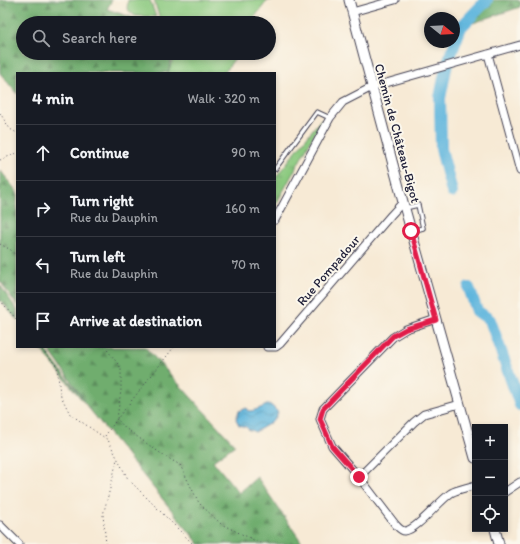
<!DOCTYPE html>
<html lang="en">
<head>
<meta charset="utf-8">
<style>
	:root { --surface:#171b24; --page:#242831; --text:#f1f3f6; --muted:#9ea1a6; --line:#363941 }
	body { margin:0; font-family:Itim,sans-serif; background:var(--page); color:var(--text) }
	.controls { position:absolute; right:12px; bottom:12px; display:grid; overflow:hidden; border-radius:0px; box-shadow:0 2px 6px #0003 }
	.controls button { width:36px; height:36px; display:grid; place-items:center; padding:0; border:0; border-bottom:1px solid var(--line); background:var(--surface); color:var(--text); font:20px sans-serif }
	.compass { position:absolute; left:424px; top:12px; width:36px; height:36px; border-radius:50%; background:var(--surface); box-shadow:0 2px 6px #0003; rotate:108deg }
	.stop { position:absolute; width:12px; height:12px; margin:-9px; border:3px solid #e11d48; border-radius:50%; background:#fff }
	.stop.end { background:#e11d48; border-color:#fff; box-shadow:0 1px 4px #0008 }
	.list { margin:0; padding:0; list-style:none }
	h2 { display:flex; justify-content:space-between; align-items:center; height:52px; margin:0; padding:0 16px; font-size:17px }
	h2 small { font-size:13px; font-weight:400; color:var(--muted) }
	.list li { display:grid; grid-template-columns:26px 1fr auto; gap:12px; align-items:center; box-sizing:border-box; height:56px; padding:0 16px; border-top:1px solid var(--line) }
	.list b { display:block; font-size:15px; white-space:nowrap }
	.list p { margin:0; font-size:13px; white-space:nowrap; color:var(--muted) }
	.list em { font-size:13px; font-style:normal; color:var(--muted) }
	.icon { flex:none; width:22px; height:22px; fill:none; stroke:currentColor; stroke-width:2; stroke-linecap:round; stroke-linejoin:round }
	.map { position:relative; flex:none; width:520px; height:544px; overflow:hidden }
	.search { position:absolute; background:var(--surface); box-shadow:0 2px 6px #0003; left:16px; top:16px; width:260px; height:44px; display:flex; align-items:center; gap:10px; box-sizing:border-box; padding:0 14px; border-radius:22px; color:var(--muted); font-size:15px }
	.panel { position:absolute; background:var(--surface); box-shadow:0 2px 6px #0003; left:16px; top:72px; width:260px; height:276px; border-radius:0px }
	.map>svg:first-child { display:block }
</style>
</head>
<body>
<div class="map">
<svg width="520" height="544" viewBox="0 0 520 544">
	<defs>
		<pattern id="grass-tufts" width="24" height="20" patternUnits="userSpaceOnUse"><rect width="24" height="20" fill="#8bc97f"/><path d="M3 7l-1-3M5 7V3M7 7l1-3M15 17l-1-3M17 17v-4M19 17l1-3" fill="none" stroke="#78ac6f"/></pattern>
		<pattern id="forest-firs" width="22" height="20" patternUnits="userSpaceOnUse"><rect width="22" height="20" fill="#70ad6e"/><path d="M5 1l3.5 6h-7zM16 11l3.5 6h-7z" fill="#5c8c5c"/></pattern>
		<pattern id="water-waves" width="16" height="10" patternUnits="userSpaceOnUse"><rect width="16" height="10" fill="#60b6dd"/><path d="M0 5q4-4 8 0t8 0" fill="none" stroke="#4f94b4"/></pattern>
	</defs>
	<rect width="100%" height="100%" fill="#fbf7ec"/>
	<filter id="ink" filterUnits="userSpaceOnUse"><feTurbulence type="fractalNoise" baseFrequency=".025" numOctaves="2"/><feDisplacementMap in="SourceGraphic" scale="8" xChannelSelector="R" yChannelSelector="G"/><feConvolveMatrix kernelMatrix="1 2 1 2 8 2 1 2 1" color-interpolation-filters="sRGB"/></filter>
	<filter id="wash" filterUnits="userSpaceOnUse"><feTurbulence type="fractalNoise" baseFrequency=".012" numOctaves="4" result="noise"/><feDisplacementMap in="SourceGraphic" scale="16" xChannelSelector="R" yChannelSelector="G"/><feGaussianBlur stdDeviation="0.9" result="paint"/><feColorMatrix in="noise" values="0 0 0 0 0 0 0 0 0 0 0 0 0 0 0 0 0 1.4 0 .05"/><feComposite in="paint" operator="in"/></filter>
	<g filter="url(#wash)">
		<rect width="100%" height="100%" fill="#f7ead5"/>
		<path fill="url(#grass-tufts)" stroke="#56765d" d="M 321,119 L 322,120 L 275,206 L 275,178 Z"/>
		<path fill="url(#forest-firs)" stroke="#496854" d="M 0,0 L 112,0 L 107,9 L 148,23 L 23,23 L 23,53 L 172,53 L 168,73 L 17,73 L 17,94 L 0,73 Z
			M 487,0 L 517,0 L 520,1 L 520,7 L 461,27 Z
			M 0,170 L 17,192 L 17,305 L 0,281 Z
			M 0,285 L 17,310 L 17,320 L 0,300 Z
			M 39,347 L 43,347 L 57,366 L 84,400 L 47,347 L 145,347 L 235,445 L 213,461 L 239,493 L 257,477 L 303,544 L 199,544 Z"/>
		<path fill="#8bc97f" stroke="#56765d" d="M 128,0 L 150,0 L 156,17 L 135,16 L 127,9 Z
			M 154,0 L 272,0 L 267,1 L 250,23 L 161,23 Z
			M 175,53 L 234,53 L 237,55 L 224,73 L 168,73 Z"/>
		<path fill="url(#water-waves)" stroke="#416c8c" d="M 269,404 L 273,407 L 278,412 L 276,417 L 272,422 L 255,432 L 251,430 L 249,430 L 246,427 L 239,425 L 236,419 L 239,411 L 246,408 L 248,411 C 256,411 262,407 269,404 Z"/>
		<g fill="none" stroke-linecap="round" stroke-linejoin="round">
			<path stroke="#60b6dd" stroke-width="12" d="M 452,192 L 441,149 L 440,98 L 446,68 L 461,27 L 487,0
				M 469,288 L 477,311 L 490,320 L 520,405"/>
		</g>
	</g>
	<g filter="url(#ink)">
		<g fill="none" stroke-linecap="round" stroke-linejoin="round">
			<defs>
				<path id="lane" d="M 275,169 L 317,112 L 330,118
					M 405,208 L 418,205 L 423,228 L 412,231"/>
				<path id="street" d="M 352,12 L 395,0
					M 488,54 L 520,171
					M 275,220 L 330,118 L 343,102 L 372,87 L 520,45
					M 436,319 L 406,329 L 393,337 L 323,409 L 320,419 L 332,446 L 359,477 L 395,524 C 398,527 401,531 405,531 C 417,530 439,501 451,493 C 458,489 467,488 475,485
					M 267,347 L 276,347 L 280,344 L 391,215 L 403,202
					M 359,477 L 414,422 L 424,414 L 460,404
					M 505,492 L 520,482
					M 0,525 L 19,544"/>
				<path id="secondary" d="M 349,0 L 403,202 L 475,458
					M 495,529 L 499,544"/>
			</defs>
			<use href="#lane" stroke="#424052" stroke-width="5.5"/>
			<use href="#street" stroke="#424052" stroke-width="9"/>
			<use href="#secondary" stroke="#424052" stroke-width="11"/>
			<path stroke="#424052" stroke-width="1" stroke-dasharray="1 3" stroke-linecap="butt" d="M 0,113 L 10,129 L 17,133
				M 0,160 L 17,153
				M 0,244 L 11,250 L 16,256 L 17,256
				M 0,300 L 17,320
				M 39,347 L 57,366 L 60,394 L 70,414 L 108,440 L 128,479 L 193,544
				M 105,347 L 121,368 L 121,390 L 117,419 L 125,428 L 163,455 L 180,465 L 199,503 L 221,524 L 262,544
				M 105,436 L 117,419 L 174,347
				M 106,544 L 103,515 L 113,477 L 117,459"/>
			<use href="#lane" stroke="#fff" stroke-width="3.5"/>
			<use href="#street" stroke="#fff" stroke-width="7"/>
			<use href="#secondary" stroke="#fff" stroke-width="9"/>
		</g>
	</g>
	<g fill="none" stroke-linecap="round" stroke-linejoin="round" filter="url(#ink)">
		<path stroke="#e11d48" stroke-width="5" d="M 359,477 L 332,446 L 320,419 L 323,409 L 393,336 L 406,329 L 436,320 L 411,231"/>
	</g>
	<g text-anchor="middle" stroke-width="4" stroke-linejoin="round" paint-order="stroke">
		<g font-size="13" fill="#22223b" stroke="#fbf7ec">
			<text transform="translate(398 133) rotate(75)" y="5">Chemin de Château-Bigot</text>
			<text transform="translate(328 270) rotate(-49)" y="5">Rue Pompadour</text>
		</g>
	</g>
</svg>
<div class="controls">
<button>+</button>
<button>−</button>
<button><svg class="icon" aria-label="locate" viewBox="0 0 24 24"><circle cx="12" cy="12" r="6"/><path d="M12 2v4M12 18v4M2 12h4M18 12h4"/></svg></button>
</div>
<svg class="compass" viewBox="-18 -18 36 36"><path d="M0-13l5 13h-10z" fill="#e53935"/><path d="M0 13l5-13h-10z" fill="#9ea1a6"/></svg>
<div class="stop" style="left:411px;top:231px"></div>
<div class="stop end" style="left:359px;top:477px"></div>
<div class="search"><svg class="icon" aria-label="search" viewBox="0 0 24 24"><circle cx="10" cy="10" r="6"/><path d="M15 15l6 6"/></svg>Search here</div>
<section class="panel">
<h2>4 min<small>Walk · 320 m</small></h2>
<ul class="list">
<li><svg class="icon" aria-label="ahead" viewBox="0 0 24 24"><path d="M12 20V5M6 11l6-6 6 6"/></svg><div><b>Continue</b></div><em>90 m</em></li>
<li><svg class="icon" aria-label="right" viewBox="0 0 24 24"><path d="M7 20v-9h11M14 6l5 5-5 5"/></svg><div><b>Turn right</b><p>Rue du Dauphin</p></div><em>160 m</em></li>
<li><svg class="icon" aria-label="left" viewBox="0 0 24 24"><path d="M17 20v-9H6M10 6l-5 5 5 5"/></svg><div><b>Turn left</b><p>Rue du Dauphin</p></div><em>70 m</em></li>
<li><svg class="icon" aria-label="arrive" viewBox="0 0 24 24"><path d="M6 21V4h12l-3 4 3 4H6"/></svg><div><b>Arrive at destination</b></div></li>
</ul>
</section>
</div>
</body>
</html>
